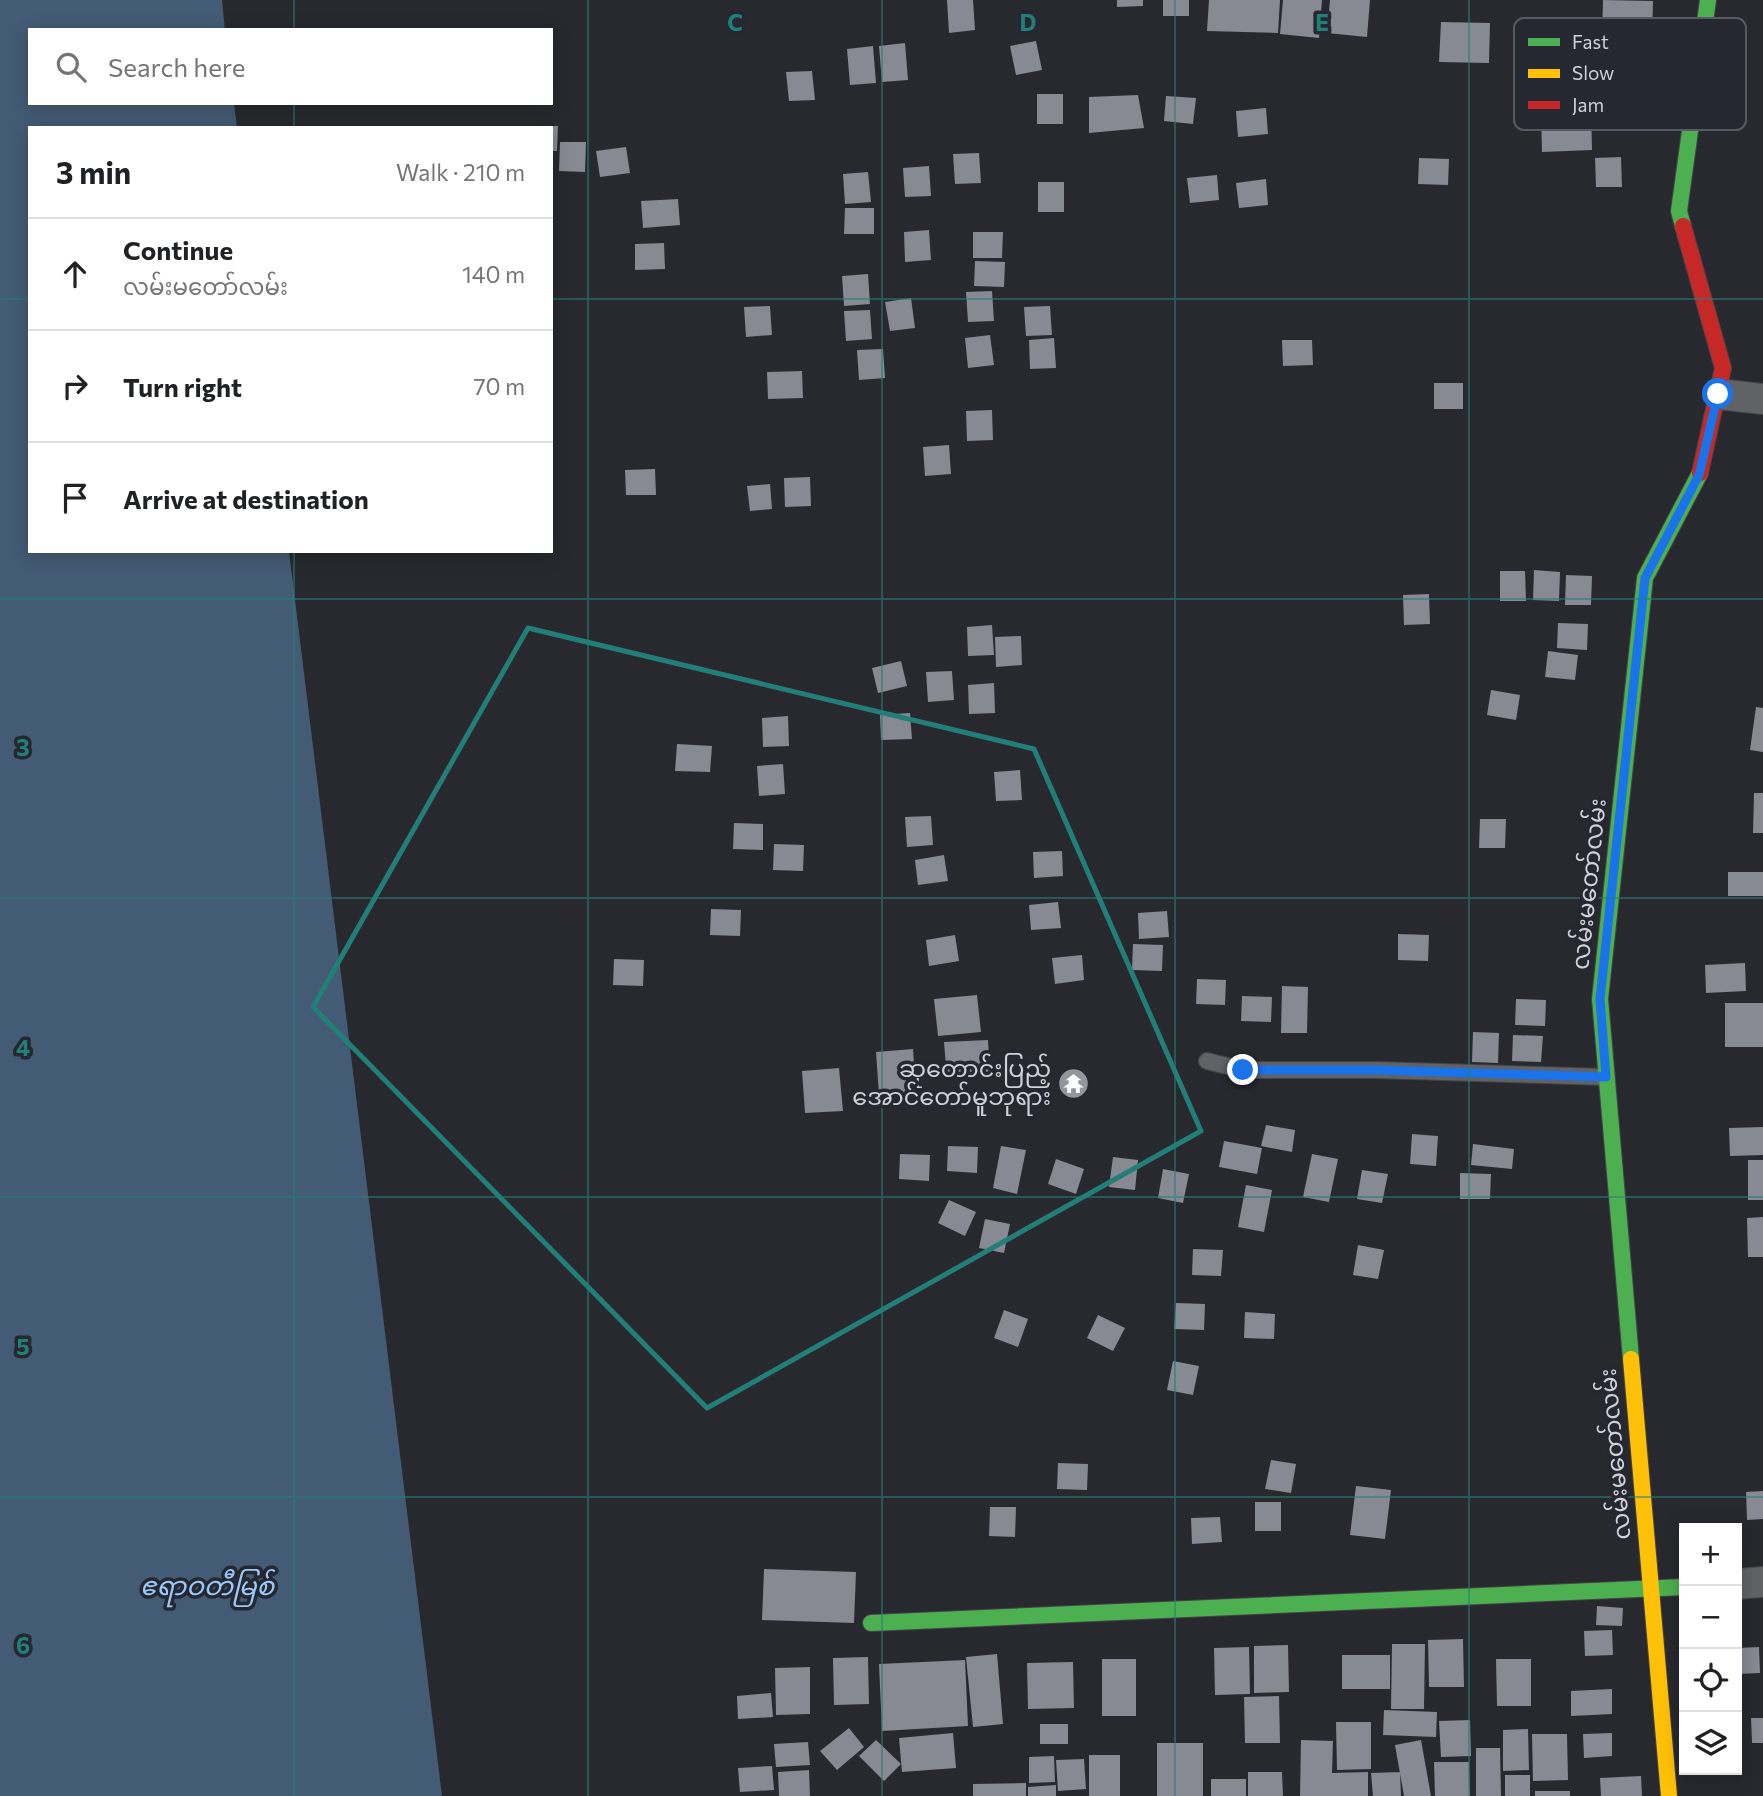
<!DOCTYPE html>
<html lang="en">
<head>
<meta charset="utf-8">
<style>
	:root { --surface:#fff; --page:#f2f2f2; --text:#202124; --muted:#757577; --line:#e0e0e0 }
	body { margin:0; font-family:Commissioner,"Noto Sans Myanmar",sans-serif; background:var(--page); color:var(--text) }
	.controls { position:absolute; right:21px; bottom:21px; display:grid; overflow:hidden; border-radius:0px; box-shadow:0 4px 18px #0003 }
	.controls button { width:63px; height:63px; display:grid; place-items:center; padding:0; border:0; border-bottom:2px solid var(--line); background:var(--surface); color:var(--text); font:35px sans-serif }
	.stop { position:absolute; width:21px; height:21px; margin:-16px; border:5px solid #1a73e8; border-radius:50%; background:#fff }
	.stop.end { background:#1a73e8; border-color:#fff; box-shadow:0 2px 7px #0008 }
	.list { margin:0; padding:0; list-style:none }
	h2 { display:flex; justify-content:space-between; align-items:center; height:91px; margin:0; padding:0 28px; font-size:30px }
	h2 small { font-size:23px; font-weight:400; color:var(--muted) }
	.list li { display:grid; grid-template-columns:46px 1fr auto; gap:21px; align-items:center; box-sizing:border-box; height:112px; padding:0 28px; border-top:2px solid var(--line) }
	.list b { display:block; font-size:26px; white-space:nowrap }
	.list p { margin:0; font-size:23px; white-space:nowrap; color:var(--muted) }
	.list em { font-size:23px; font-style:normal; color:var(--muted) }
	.icon { flex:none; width:38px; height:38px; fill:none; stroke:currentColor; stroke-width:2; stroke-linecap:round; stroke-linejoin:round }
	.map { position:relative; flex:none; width:1763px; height:1796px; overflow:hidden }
	.search { position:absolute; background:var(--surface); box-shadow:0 4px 18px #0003; left:28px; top:28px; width:525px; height:77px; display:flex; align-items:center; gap:18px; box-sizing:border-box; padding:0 24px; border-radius:0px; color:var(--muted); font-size:26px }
	.panel { position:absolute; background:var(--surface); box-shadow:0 4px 18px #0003; left:28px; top:126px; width:525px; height:427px; border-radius:0px }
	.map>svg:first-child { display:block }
</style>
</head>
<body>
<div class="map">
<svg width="1763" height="1796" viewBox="0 0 1763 1796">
	<rect width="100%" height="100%" fill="#28292e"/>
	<path fill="#435b74" d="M 0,0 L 222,0 L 225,30 L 30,30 L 30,103 L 234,103 L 237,128 L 30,128 L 30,551 L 289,551 L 442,1796 L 0,1796 Z"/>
	<path fill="#878993" d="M 947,0 L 973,0 L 975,30 L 949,33 Z
		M 1117,0 L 1143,0 L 1143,6 L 1117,7 Z
		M 1163,0 L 1189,0 L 1189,16 L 1163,16 Z
		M 1209,0 L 1280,0 L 1278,33 L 1207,31 Z
		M 1283,0 L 1322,0 L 1319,38 L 1280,34 Z
		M 1330,0 L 1370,0 L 1367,37 L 1327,33 Z
		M 1603,0 L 1653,1 L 1652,41 L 1602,40 Z
		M 1441,22 L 1490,23 L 1489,63 L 1439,62 Z
		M 1036,41 L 1042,70 L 1016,75 L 1010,46 Z
		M 905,43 L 908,80 L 882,82 L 879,46 Z
		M 873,46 L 876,83 L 850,85 L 847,49 Z
		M 812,71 L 815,100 L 789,101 L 786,72 Z
		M 1037,94 L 1063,94 L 1063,124 L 1037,124 Z
		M 1138,95 L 1144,128 L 1089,133 L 1089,97 Z
		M 1166,96 L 1196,98 L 1193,124 L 1164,121 Z
		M 1266,108 L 1268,134 L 1238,137 L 1236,111 Z
		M 1591,111 L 1592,150 L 1542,152 L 1541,112 Z
		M 551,126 L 558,126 L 557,151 L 551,151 Z
		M 560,142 L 586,142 L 585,172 L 559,171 Z
		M 626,147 L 630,173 L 600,177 L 596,151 Z
		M 979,153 L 981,183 L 955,184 L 953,154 Z
		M 1621,157 L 1622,187 L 1596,187 L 1595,158 Z
		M 1419,158 L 1449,159 L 1448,185 L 1418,184 Z
		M 929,166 L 931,196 L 905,197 L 903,168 Z
		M 868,172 L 871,202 L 845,204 L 843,174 Z
		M 1217,175 L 1219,200 L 1190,203 L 1187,178 Z
		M 1266,179 L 1268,205 L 1239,208 L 1236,183 Z
		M 1038,182 L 1064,182 L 1064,212 L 1038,212 Z
		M 678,199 L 680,225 L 643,228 L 641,201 Z
		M 845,208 L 874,208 L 874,234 L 844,234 Z
		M 929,230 L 931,260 L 905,262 L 904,232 Z
		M 973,232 L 1003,232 L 1002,258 L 973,258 Z
		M 664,243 L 665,269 L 635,270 L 635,244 Z
		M 975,261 L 1005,262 L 1004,287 L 974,286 Z
		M 868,274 L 870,304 L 844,306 L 842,276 Z
		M 992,291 L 994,321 L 968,322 L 966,292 Z
		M 911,298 L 915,328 L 890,331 L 885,302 Z
		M 770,306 L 772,335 L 746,337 L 744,307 Z
		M 1050,306 L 1052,335 L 1026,336 L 1024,307 Z
		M 870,310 L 872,339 L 846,341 L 844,311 Z
		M 990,335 L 994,365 L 968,368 L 965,338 Z
		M 1054,338 L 1056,368 L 1030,369 L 1029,340 Z
		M 1282,340 L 1312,340 L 1313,365 L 1283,366 Z
		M 883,349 L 885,378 L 859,380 L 857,350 Z
		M 802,371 L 803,398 L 768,399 L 767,372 Z
		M 1434,383 L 1463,383 L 1463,409 L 1434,409 Z
		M 992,410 L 993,440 L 967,441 L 966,411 Z
		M 949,445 L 951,474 L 925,476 L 923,447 Z
		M 655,469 L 656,495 L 626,495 L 625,470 Z
		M 810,477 L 811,506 L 785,507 L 784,478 Z
		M 770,484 L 772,509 L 750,511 L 747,486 Z
		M 1534,570 L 1560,572 L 1559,601 L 1533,600 Z
		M 1500,571 L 1525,571 L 1526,601 L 1500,601 Z
		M 1566,575 L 1592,576 L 1591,605 L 1565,605 Z
		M 1429,594 L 1430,624 L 1404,625 L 1403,595 Z
		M 1558,623 L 1588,624 L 1587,650 L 1557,648 Z
		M 992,625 L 994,655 L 968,656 L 967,627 Z
		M 1021,636 L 1022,665 L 996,667 L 995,637 Z
		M 1548,651 L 1578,655 L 1575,680 L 1545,677 Z
		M 901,661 L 907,686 L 878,693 L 872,668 Z
		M 952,671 L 954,700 L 928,702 L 926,672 Z
		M 994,683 L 995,713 L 969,714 L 968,685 Z
		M 1491,690 L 1520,695 L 1516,720 L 1487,715 Z
		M 1756,707 L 1763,708 L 1763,752 L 1750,750 Z
		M 910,713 L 912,739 L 881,740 L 880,715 Z
		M 788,716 L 789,746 L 763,747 L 762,718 Z
		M 677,744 L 712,746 L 710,772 L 675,771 Z
		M 783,764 L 785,794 L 759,796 L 757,766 Z
		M 1020,770 L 1022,800 L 996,801 L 994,772 Z
		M 1754,793 L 1763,793 L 1763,833 L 1753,833 Z
		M 931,816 L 933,845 L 907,847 L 905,817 Z
		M 1480,819 L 1506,819 L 1505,848 L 1479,848 Z
		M 734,823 L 763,824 L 763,850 L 733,849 Z
		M 774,844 L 804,845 L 803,871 L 773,870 Z
		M 1062,851 L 1063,876 L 1034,878 L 1033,852 Z
		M 944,855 L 948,881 L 918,885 L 915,860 Z
		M 1728,872 L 1763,872 L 1763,896 L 1728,896 Z
		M 1058,902 L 1061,928 L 1031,930 L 1029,905 Z
		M 711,909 L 741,910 L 740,936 L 710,935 Z
		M 1167,911 L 1169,937 L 1139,939 L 1138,913 Z
		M 1398,934 L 1429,935 L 1428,961 L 1398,960 Z
		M 955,935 L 959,961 L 929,966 L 926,940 Z
		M 1133,944 L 1163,945 L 1162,971 L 1132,970 Z
		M 1082,955 L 1084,980 L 1055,984 L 1052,958 Z
		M 614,959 L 644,960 L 643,986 L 613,985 Z
		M 1745,963 L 1746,991 L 1706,993 L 1705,965 Z
		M 1197,979 L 1226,980 L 1225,1005 L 1196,1004 Z
		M 1282,986 L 1308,987 L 1307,1033 L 1281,1033 Z
		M 977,995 L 981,1032 L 938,1036 L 934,999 Z
		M 1242,996 L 1272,997 L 1271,1022 L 1241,1021 Z
		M 1516,999 L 1546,1000 L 1545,1026 L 1515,1025 Z
		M 1725,1003 L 1763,1003 L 1763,1047 L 1725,1047 Z
		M 1473,1032 L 1499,1033 L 1498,1063 L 1472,1062 Z
		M 1513,1035 L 1543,1036 L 1541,1062 L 1512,1061 Z
		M 988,1040 L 990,1076 L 947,1079 L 944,1042 Z
		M 913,1049 L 916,1092 L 879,1095 L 876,1052 Z
		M 839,1068 L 843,1111 L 805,1113 L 802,1071 Z
		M 1266,1125 L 1295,1130 L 1292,1152 L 1261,1146 Z
		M 1763,1127 L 1763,1155 L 1730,1156 L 1729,1128 Z
		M 1412,1134 L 1438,1136 L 1436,1166 L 1410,1164 Z
		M 1224,1141 L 1262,1148 L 1257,1174 L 1219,1167 Z
		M 1473,1144 L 1514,1149 L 1512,1169 L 1471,1165 Z
		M 948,1146 L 978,1147 L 977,1173 L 947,1171 Z
		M 1001,1146 L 1026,1150 L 1017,1194 L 993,1188 Z
		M 900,1154 L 930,1155 L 929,1181 L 899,1179 Z
		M 1312,1154 L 1338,1159 L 1329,1202 L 1303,1197 Z
		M 1113,1157 L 1138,1160 L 1135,1190 L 1109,1187 Z
		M 1056,1159 L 1084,1169 L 1076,1194 L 1048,1184 Z
		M 1748,1160 L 1763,1160 L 1763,1200 L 1748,1200 Z
		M 1163,1169 L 1189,1174 L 1183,1203 L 1158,1198 Z
		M 1362,1170 L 1388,1174 L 1382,1203 L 1357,1199 Z
		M 1460,1173 L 1491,1174 L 1490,1199 L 1460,1199 Z
		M 1246,1185 L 1272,1190 L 1264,1232 L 1238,1227 Z
		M 949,1200 L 976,1212 L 965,1236 L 938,1223 Z
		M 1763,1217 L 1763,1257 L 1748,1257 L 1747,1218 Z
		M 985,1219 L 1010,1224 L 1004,1253 L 979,1248 Z
		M 1358,1245 L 1384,1250 L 1378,1279 L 1353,1275 Z
		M 1193,1249 L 1223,1250 L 1221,1276 L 1192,1275 Z
		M 1176,1303 L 1205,1304 L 1204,1330 L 1174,1329 Z
		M 1004,1310 L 1028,1319 L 1018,1347 L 994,1338 Z
		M 1245,1312 L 1275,1314 L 1274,1339 L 1244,1338 Z
		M 1098,1315 L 1125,1328 L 1113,1351 L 1087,1338 Z
		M 1173,1361 L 1199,1366 L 1193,1395 L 1167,1390 Z
		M 1271,1460 L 1296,1464 L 1291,1493 L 1265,1489 Z
		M 1058,1463 L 1088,1464 L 1087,1490 L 1057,1489 Z
		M 1356,1486 L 1391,1490 L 1385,1539 L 1350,1535 Z
		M 1763,1491 L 1763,1519 L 1747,1520 L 1746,1492 Z
		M 1255,1502 L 1281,1502 L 1281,1531 L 1255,1531 Z
		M 990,1507 L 1016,1507 L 1015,1537 L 989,1536 Z
		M 1220,1517 L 1222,1542 L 1192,1544 L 1191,1518 Z
		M 764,1569 L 856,1572 L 854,1623 L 762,1620 Z
		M 1597,1606 L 1623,1608 L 1622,1626 L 1596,1625 Z
		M 1612,1630 L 1613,1655 L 1585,1656 L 1584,1631 Z
		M 1463,1639 L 1464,1687 L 1429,1687 L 1428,1640 Z
		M 1392,1644 L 1425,1644 L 1424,1709 L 1391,1709 Z
		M 1288,1645 L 1289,1692 L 1254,1693 L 1254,1646 Z
		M 1249,1647 L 1250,1694 L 1215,1695 L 1214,1648 Z
		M 1759,1647 L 1760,1673 L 1737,1674 L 1737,1648 Z
		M 997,1654 L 1003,1724 L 973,1727 L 966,1657 Z
		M 1342,1655 L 1390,1655 L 1390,1689 L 1342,1689 Z
		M 868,1657 L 869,1704 L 834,1705 L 833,1658 Z
		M 1102,1659 L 1136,1659 L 1136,1716 L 1102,1716 Z
		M 1496,1659 L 1531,1659 L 1531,1706 L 1497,1706 Z
		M 965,1660 L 968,1726 L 882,1731 L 879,1664 Z
		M 1073,1662 L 1074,1708 L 1028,1709 L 1027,1663 Z
		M 810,1667 L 810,1714 L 776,1715 L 775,1668 Z
		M 1612,1689 L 1612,1714 L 1571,1716 L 1571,1691 Z
		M 771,1693 L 773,1717 L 738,1719 L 737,1696 Z
		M 1279,1696 L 1280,1743 L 1245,1743 L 1244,1697 Z
		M 1384,1710 L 1437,1712 L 1436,1737 L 1383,1735 Z
		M 1751,1718 L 1763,1718 L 1763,1743 L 1752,1743 Z
		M 1470,1720 L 1471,1756 L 1441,1757 L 1439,1721 Z
		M 1336,1722 L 1371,1722 L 1371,1769 L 1337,1770 Z
		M 1040,1724 L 1068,1724 L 1068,1744 L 1040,1744 Z
		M 849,1728 L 864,1747 L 837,1770 L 820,1751 Z
		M 1528,1729 L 1529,1770 L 1503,1771 L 1503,1730 Z
		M 953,1733 L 956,1768 L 902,1772 L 899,1738 Z
		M 1612,1733 L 1612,1756 L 1584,1758 L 1583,1734 Z
		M 1532,1734 L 1567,1734 L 1568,1780 L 1533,1781 Z
		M 876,1740 L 901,1764 L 884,1781 L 859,1756 Z
		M 1301,1740 L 1333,1741 L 1332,1773 L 1368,1772 L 1368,1796 L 1300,1796 Z
		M 1421,1740 L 1431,1796 L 1404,1796 L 1395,1745 Z
		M 808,1742 L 810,1765 L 776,1767 L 774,1744 Z
		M 1157,1743 L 1203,1743 L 1203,1796 L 1157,1796 Z
		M 1476,1748 L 1500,1748 L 1501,1796 L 1476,1796 Z
		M 1089,1755 L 1120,1755 L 1120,1796 L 1089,1796 Z
		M 1054,1756 L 1055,1782 L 1029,1783 L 1029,1757 Z
		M 1084,1759 L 1086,1789 L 1058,1791 L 1056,1760 Z
		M 1434,1762 L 1469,1762 L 1470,1796 L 1435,1796 Z
		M 772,1766 L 774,1790 L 740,1792 L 738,1768 Z
		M 809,1770 L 810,1796 L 779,1796 L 778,1772 Z
		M 1248,1772 L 1282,1772 L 1283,1796 L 1248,1796 Z
		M 1400,1772 L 1401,1796 L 1373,1796 L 1371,1773 Z
		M 1505,1775 L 1530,1775 L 1530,1796 L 1505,1796 Z
		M 1641,1776 L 1642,1796 L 1601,1796 L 1600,1778 Z
		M 1211,1779 L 1246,1779 L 1246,1796 L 1211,1796 Z
		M 1026,1783 L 1026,1796 L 973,1796 L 973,1784 Z
		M 1056,1785 L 1056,1796 L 1028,1796 L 1028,1787 Z
		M 1535,1791 L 1570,1791 L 1570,1796 L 1535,1796 Z"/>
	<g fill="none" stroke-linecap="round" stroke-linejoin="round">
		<defs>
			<path id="lane" d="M 1207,1061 L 1243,1070 L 1375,1070 L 1606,1077"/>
			<path id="street" d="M 1718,394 L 1763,399
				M 1737,1584 L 1763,1582"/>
			<path id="fast" d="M 1683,226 L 1679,211 L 1708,0
				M 1631,1359 L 1600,999 L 1645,578 L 1700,473
				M 871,1623 L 1684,1587"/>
			<path id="slow" d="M 1631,1359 L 1669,1796"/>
			<path id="jam" d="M 1683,226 L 1723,368 L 1700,473"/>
		</defs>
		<use href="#lane" stroke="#434448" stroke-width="18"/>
		<use href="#street" stroke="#434448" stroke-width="32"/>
		<use href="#fast" stroke="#434448" stroke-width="18"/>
		<use href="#slow" stroke="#434448" stroke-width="18"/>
		<use href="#jam" stroke="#434448" stroke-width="18"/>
		<use href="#lane" stroke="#616265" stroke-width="16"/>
		<use href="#street" stroke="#616265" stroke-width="30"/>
		<use href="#fast" stroke="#4caf50" stroke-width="16"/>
		<use href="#slow" stroke="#ffc107" stroke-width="16"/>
		<use href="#jam" stroke="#c62828" stroke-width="16"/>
	</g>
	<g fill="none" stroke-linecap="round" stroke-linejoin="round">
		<path stroke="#1a73e8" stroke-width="9" d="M 1243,1070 L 1375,1070 L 1606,1077 L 1600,999 L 1645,578 L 1699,475 L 1718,394"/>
	</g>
	<path fill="none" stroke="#227f78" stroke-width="5" stroke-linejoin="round" d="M 528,628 L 1034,749 L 1201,1131 L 707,1408 L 313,1007 Z"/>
	<path fill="none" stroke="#227f78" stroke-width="2" stroke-opacity="0.55" d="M 294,0 L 294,30M 588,0 L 588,1796M 882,0 L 882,1796M 1175,0 L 1175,1796M 1469,0 L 1469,1796M 294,103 L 294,128M 0,299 L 30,299M 551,299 L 1763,299M 294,551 L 294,1796M 0,599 L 1763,599M 0,898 L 1763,898M 0,1197 L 1763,1197M 0,1497 L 1763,1497"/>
	<defs>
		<symbol id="temple-disc" viewBox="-11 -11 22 22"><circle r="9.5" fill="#95969c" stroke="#252731"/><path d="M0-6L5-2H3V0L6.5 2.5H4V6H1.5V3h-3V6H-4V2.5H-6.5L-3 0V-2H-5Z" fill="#fff"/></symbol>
	</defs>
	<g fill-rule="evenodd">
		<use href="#temple-disc" x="1056" y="1066" width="35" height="35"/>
	</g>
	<g text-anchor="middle" stroke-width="7" stroke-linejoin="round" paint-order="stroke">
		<g font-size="24" fill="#cfd1d7" stroke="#252731">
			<text transform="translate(1589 884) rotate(-84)" y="8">လမ်းမတော်လမ်း</text>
			<text transform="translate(1615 1454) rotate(-95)" y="8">လမ်းမတော်လမ်း</text>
		</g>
		<g font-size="24" fill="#cfd1d7" stroke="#252731" text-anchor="end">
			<text x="1051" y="1077">ဆုတောင်းပြည့်<tspan x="1051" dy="28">အောင်တော်မူဘုရား</tspan></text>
		</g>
		<g font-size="26" font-style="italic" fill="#9bc9f9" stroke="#252731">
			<text x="207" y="1595">ဧရာဝတီမြစ်</text>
		</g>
	</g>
	<rect x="1514" y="18" width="232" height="112" rx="10" fill="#252731" stroke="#585a63" stroke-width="2"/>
	<rect x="1528" y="38" width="32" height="8" fill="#4caf50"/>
	<rect x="1528" y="69" width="32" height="9" fill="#ffc107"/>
	<rect x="1528" y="101" width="32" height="8" fill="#c62828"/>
	<g font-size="19" fill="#cfd1d7">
		<text x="1572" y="49">Fast</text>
		<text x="1572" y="80">Slow</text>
		<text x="1572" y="112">Jam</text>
	</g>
	<g font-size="23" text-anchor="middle" font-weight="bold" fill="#227f78" stroke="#252731" stroke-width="7" stroke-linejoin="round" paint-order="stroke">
		<text x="735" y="31">C</text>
		<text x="1028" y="31">D</text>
		<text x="1322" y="31">E</text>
		<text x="23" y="756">3</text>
		<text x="23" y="1056">4</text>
		<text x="23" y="1355">5</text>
		<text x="23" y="1654">6</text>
	</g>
</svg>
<div class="controls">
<button>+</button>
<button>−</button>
<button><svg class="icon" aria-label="locate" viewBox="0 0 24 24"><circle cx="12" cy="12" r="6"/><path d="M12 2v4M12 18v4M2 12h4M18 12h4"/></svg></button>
<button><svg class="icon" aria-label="layers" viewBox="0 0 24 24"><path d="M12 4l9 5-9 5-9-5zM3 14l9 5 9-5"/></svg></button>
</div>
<div class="stop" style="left:1718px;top:394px"></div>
<div class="stop end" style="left:1243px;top:1070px"></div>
<div class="search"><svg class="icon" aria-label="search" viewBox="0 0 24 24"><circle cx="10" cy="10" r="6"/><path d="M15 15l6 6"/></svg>Search here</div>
<section class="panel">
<h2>3 min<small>Walk · 210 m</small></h2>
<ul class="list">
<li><svg class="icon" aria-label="ahead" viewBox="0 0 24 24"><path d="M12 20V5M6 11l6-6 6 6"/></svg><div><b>Continue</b><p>လမ်းမတော်လမ်း</p></div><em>140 m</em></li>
<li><svg class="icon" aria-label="right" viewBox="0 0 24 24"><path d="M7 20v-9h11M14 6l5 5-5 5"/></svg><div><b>Turn right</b></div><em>70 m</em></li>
<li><svg class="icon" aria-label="arrive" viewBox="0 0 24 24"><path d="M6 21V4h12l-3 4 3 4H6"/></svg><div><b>Arrive at destination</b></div></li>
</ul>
</section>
</div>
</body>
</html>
